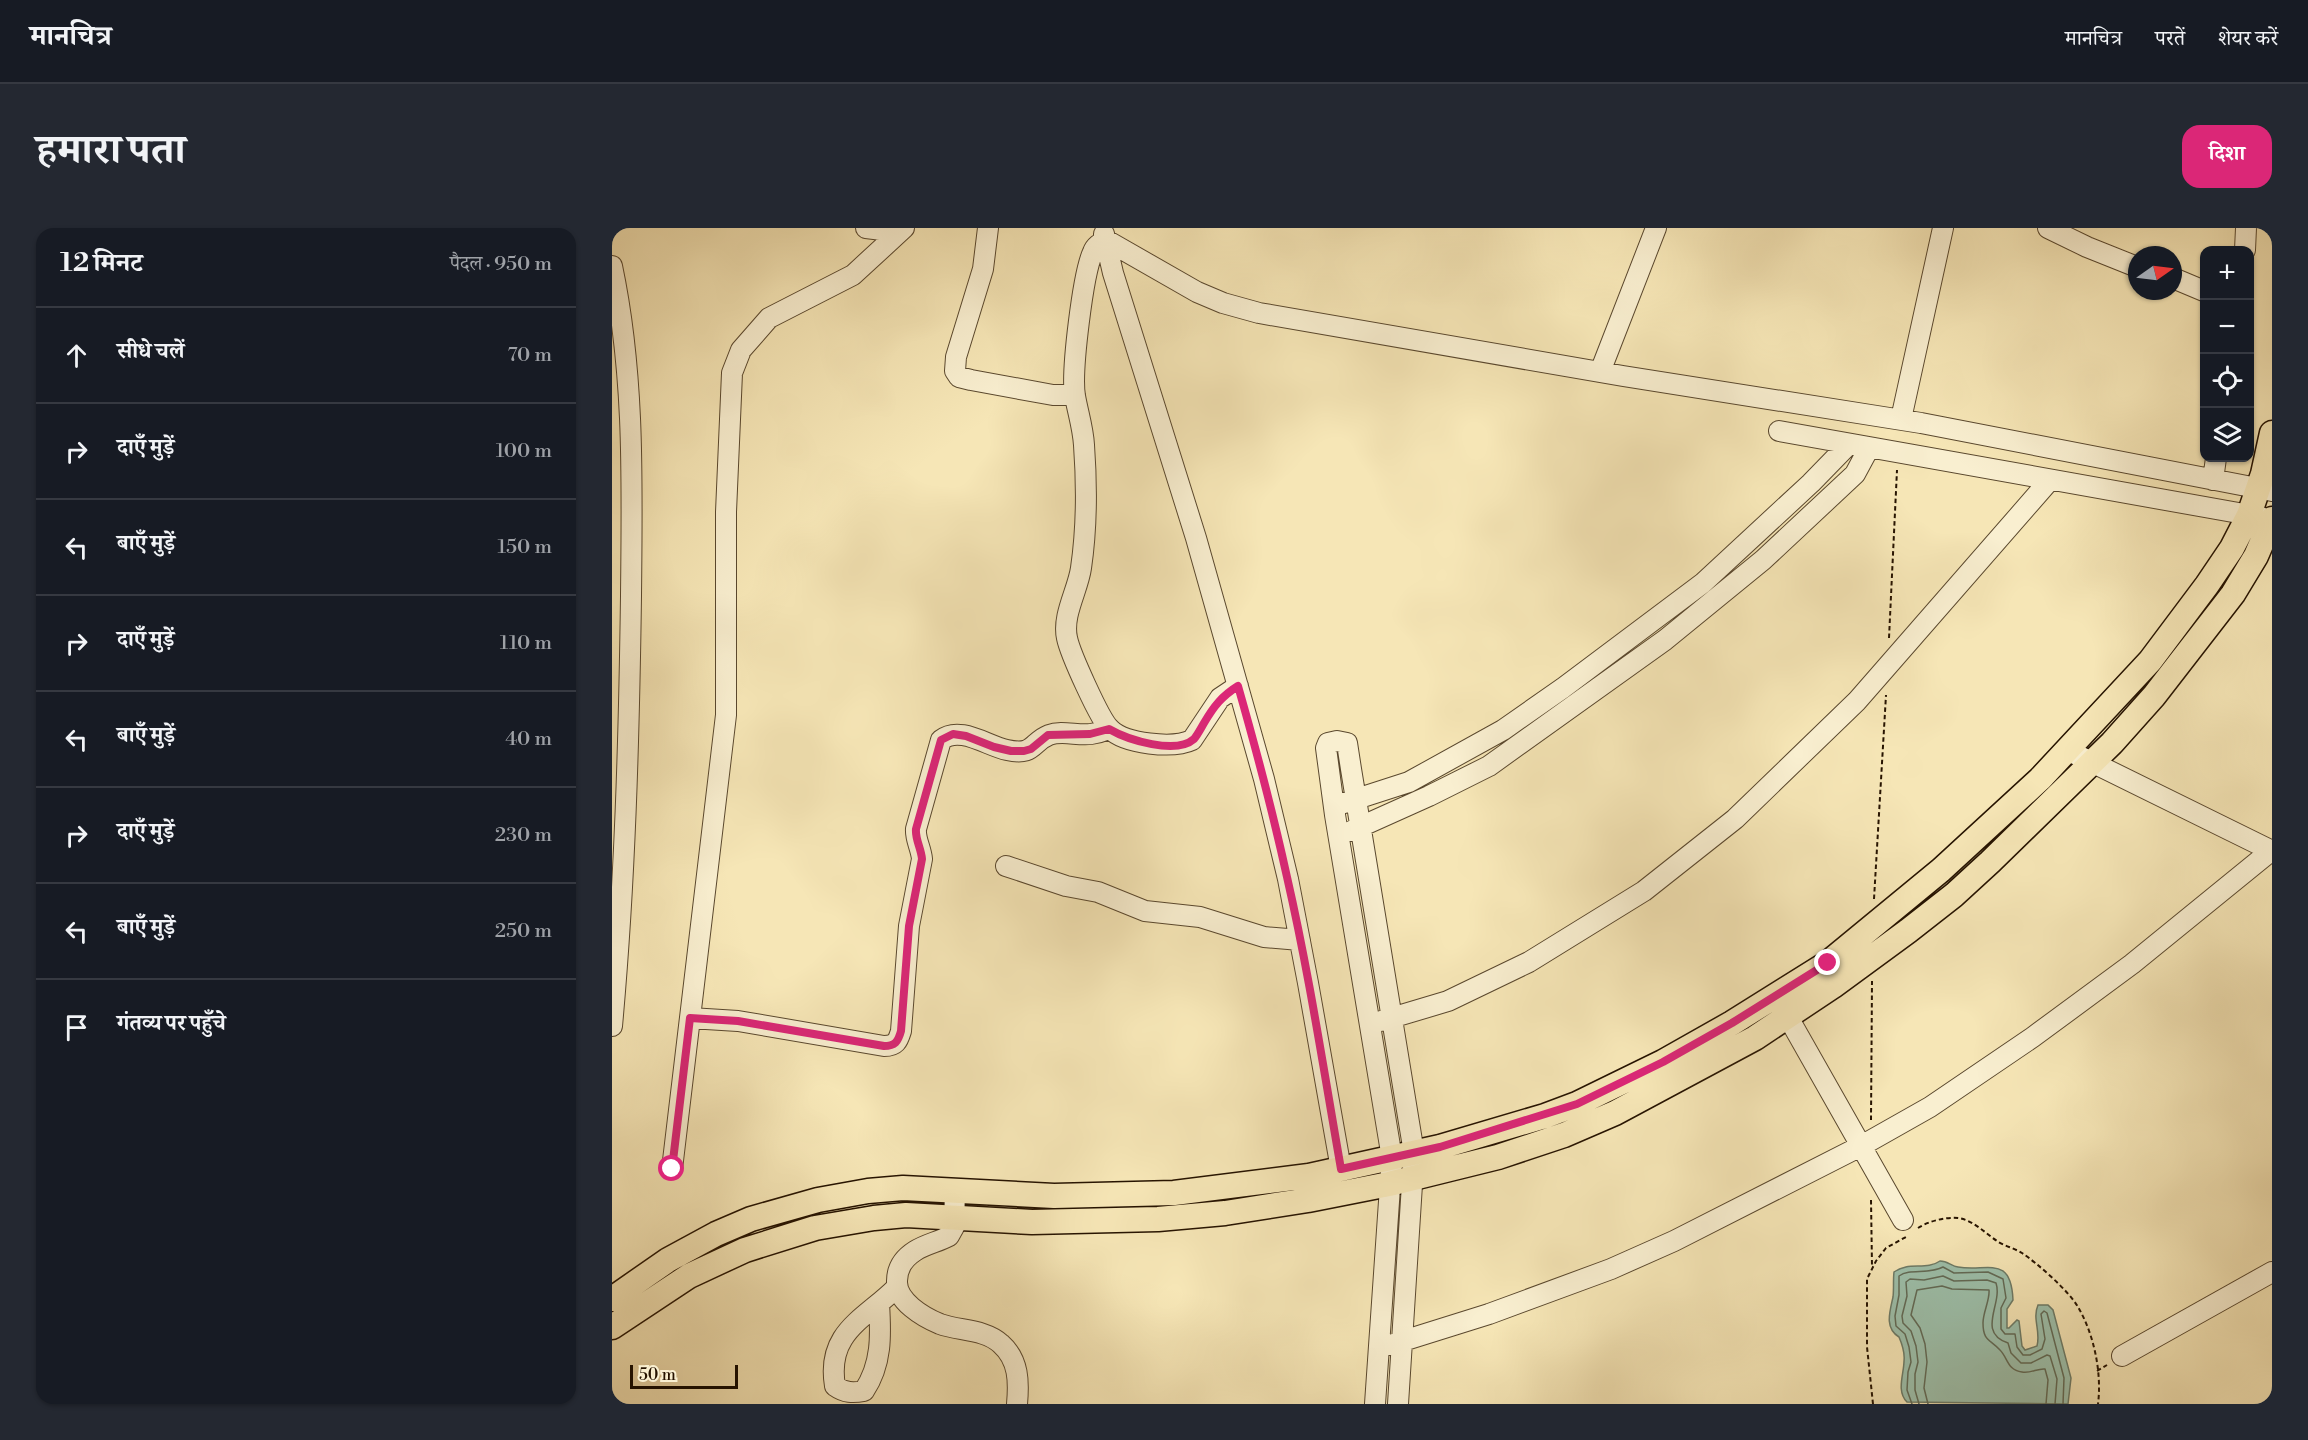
<!DOCTYPE html>
<html lang="hi">
<head>
<meta charset="utf-8">
<style>
	:root { --surface:#171b24; --page:#242831; --text:#f1f3f6; --muted:#9ea1a6; --line:#363941; --accent:#db2777 }
	body { margin:0; font-family:"Libre Bodoni","Noto Serif Devanagari",serif; background:var(--page); color:var(--text) }
	.controls { position:absolute; right:18px; top:18px; display:grid; overflow:hidden; border-radius:12px; box-shadow:0 2px 4px #0004 }
	.controls button { width:54px; height:54px; display:grid; place-items:center; padding:0; border:0; border-bottom:2px solid var(--line); background:var(--surface); color:var(--text); font:30px sans-serif }
	.compass { position:absolute; left:1516px; top:18px; width:54px; height:54px; border-radius:50%; background:var(--surface); box-shadow:0 2px 4px #0004; rotate:76deg }
	.scale { position:absolute; left:18px; bottom:15px; width:108px; box-sizing:border-box; padding-left:6px; border:3px solid #261300; border-top:0; font-size:16px; line-height:21px; white-space:nowrap; color:#261300; -webkit-text-stroke:4px #f9efd0; paint-order:stroke }
	.stop { position:absolute; width:18px; height:18px; margin:-14px; border:4px solid #db2777; border-radius:50%; background:#fff }
	.stop.end { background:#db2777; border-color:#fff; box-shadow:0 2px 6px #0008 }
	.list { margin:0; padding:0; list-style:none }
	h2 { display:flex; justify-content:space-between; align-items:center; height:78px; margin:0; padding:0 24px; font-size:26px }
	h2 small { font-size:20px; font-weight:400; color:var(--muted) }
	.list li { display:grid; grid-template-columns:39px 1fr auto; gap:18px; align-items:center; box-sizing:border-box; height:96px; padding:0 24px; border-top:2px solid var(--line) }
	.list b { display:block; font-size:22px; white-space:nowrap }
	.list em { font-size:20px; font-style:normal; color:var(--muted) }
	.icon { flex:none; width:33px; height:33px; fill:none; stroke:currentColor; stroke-width:2; stroke-linecap:round; stroke-linejoin:round }
	.map { position:relative; flex:none; width:1660px; height:1176px; overflow:hidden; border-radius:18px }
	header { display:flex; align-items:center; gap:36px; box-sizing:border-box; height:84px; padding:0 30px; background:var(--surface); border-bottom:2px solid var(--line) }
	header strong { font-size:28px }
	nav { display:flex; gap:33px; margin-inline-start:auto; font-size:21px }
	.intro { display:flex; align-items:center; justify-content:space-between; box-sizing:border-box; height:144px; padding:0 36px }
	h1 { margin:0; font-size:42px }
	.button { padding:15px 27px; border-radius:18px; background:var(--accent); color:#fff; font-size:21px; font-weight:700 }
	main { display:flex; gap:36px; padding:0 36px }
	aside { flex:1; background:var(--surface); border-radius:18px; box-shadow:0 2px 4px #0004 }
	.map>svg:first-child { display:block }
</style>
</head>
<body>
<header>
<strong>मानचित्र</strong>
<nav><a>मानचित्र</a><a>परतें</a><a>शेयर करें</a></nav>
</header>
<div class="intro"><h1>हमारा पता</h1><a class="button">दिशा</a></div>
<main>
<aside>
<h2>12 मिनट<small>पैदल · 950 m</small></h2>
<ul class="list">
<li><svg class="icon" aria-label="ahead" viewBox="0 0 24 24"><path d="M12 20V5M6 11l6-6 6 6"/></svg><div><b>सीधे चलें</b></div><em>70 m</em></li>
<li><svg class="icon" aria-label="right" viewBox="0 0 24 24"><path d="M7 20v-9h11M14 6l5 5-5 5"/></svg><div><b>दाएँ मुड़ें</b></div><em>100 m</em></li>
<li><svg class="icon" aria-label="left" viewBox="0 0 24 24"><path d="M17 20v-9H6M10 6l-5 5 5 5"/></svg><div><b>बाएँ मुड़ें</b></div><em>150 m</em></li>
<li><svg class="icon" aria-label="right" viewBox="0 0 24 24"><path d="M7 20v-9h11M14 6l5 5-5 5"/></svg><div><b>दाएँ मुड़ें</b></div><em>110 m</em></li>
<li><svg class="icon" aria-label="left" viewBox="0 0 24 24"><path d="M17 20v-9H6M10 6l-5 5 5 5"/></svg><div><b>बाएँ मुड़ें</b></div><em>40 m</em></li>
<li><svg class="icon" aria-label="right" viewBox="0 0 24 24"><path d="M7 20v-9h11M14 6l5 5-5 5"/></svg><div><b>दाएँ मुड़ें</b></div><em>230 m</em></li>
<li><svg class="icon" aria-label="left" viewBox="0 0 24 24"><path d="M17 20v-9H6M10 6l-5 5 5 5"/></svg><div><b>बाएँ मुड़ें</b></div><em>250 m</em></li>
<li><svg class="icon" aria-label="arrive" viewBox="0 0 24 24"><path d="M6 21V4h12l-3 4 3 4H6"/></svg><div><b>गंतव्य पर पहुँचे</b></div></li>
</ul>
</aside>
<div class="map">
<svg width="1660" height="1176" viewBox="0 0 1660 1176">
	<rect width="100%" height="100%" fill="#f6e6b6"/>
	<filter id="stains"><feTurbulence type="fractalNoise" baseFrequency=".00333" numOctaves="4"/><feColorMatrix values="0 0 0 0 .2 0 0 0 0 .09 0 0 0 0 .02 0 0 0 .5 -.17"/></filter>
	<radialGradient id="worn" r=".72"><stop offset=".6" stop-color="#630" stop-opacity="0"/><stop offset="1" stop-color="#630" stop-opacity=".3"/></radialGradient>
	<path fill="#9dc0ab" stroke="#6d7b67" stroke-width="1.5" d="M 1328,1033 C 1336,1033 1339,1038 1346,1039 C 1375,1044 1399,1026 1401,1072 L 1395,1081 L 1395,1100 L 1397,1100 L 1405,1092 L 1407,1093 L 1410,1118 L 1413,1122 L 1425,1118 C 1429,1103 1420,1091 1426,1077 L 1436,1077 L 1441,1082 L 1459,1150 L 1456,1176 L 1295,1174 C 1284,1163 1292,1146 1292,1133 C 1293,1125 1290,1116 1287,1109 C 1272,1100 1278,1083 1281,1069 C 1282,1061 1281,1052 1282,1044 C 1297,1033 1314,1043 1328,1033 Z"/>
	<g fill="none" stroke-linecap="round" stroke-linejoin="round">
		<path stroke="#626a56" stroke-width="1.5" d="M 1300,1176 L 1295,1162 L 1296,1144 L 1299,1134 L 1297,1119 L 1293,1106 L 1284,1098 L 1283,1088 L 1287,1067 L 1287,1048 C 1298,1040 1316,1047 1331,1039 L 1342,1045 L 1376,1044 L 1391,1051 L 1394,1070 L 1389,1080 L 1389,1101 L 1393,1106 L 1403,1106 L 1405,1119 L 1411,1127 L 1418,1127 L 1430,1121 L 1433,1111 L 1429,1086 L 1432,1083 L 1435,1085 L 1452,1150 L 1451,1176
			M 1307,1176 L 1303,1162 L 1303,1146 L 1306,1134 L 1304,1118 L 1299,1103 L 1291,1095 L 1290,1088 L 1295,1068 L 1294,1054 L 1298,1051 L 1312,1052 L 1331,1048 L 1342,1053 L 1375,1052 L 1384,1055 C 1391,1076 1364,1104 1396,1115 L 1399,1125 L 1409,1135 L 1419,1135 L 1435,1127 L 1438,1128 L 1445,1151 L 1443,1176
			M 1316,1176 L 1312,1160 L 1315,1134 L 1313,1116 L 1308,1100 L 1299,1087 L 1305,1062 L 1330,1058 L 1340,1061 L 1377,1062 C 1378,1072 1371,1084 1371,1095 C 1371,1113 1378,1111 1388,1122 C 1396,1130 1395,1142 1410,1144 C 1418,1146 1426,1140 1433,1141 L 1436,1152 L 1434,1176"/>
		<defs>
			<path id="minor" d="M 254,0 L 287,4
				M 376,0 L 371,41 L 344,129 L 343,143 L 347,149 L 359,152 L 441,167 L 463,167
				M 1436,0 L 1475,19 L 1525,39
				M 492,6 L 501,45 L 584,310 L 652,551 L 676,651 L 696,755 L 729,941
				M 1633,22 L 1634,0
				M 0,38 C 23,147 20,258 19,368 C 17,512 13,655 0,798
				M 1561,50 L 1592,63
				M 988,144 L 1044,0
				M 1289,191 L 1331,0
				M 1167,203 L 1649,289
				M 1601,252 L 1604,230
				M 626,458 L 608,470 L 580,512 C 561,521 513,516 498,501 C 488,492 458,425 455,410 C 450,387 466,362 469,340 C 475,299 475,258 472,217 C 471,200 466,185 463,168 C 459,144 471,45 481,24 C 483,18 488,15 494,12 L 585,64 L 611,75 L 647,85 L 1011,148 L 1309,195 L 1660,263
				M 1455,522 L 1660,623
				M 732,575 L 797,554 L 891,502 L 951,460 L 1091,355 L 1199,255 L 1237,216
				M 739,603 L 817,568 L 877,538 L 1053,412 L 1151,332 L 1243,246 L 1257,220
				M 394,638 L 454,658 L 486,664 L 533,683 L 588,689 L 652,709 L 688,712
				M 1168,775 L 1291,992
				M 78,790 L 126,793 L 272,818 C 284,818 286,813 289,803 L 297,698 L 310,631 C 309,620 303,611 304,601 L 329,512 C 348,497 375,518 395,522 C 423,528 419,514 437,507 C 450,502 466,508 479,506 C 486,505 492,503 497,501
				M 769,793 L 836,773 L 917,734 L 1032,663 L 1123,591 L 1245,473 L 1438,252
				M 60,941 L 114,487 L 114,284 L 120,145 L 129,122 L 157,90 L 241,47 L 292,0
				M 343,962 L 342,999 L 337,1008 C 326,1014 314,1016 303,1023 C 292,1030 285,1040 285,1053 C 284,1073 311,1089 328,1096 C 347,1103 373,1101 389,1116 C 407,1132 407,1154 405,1176
				M 267,1076 C 269,1107 270,1136 252,1163 C 241,1165 233,1165 223,1158 C 214,1104 253,1091 284,1060
				M 778,1117 L 877,1086 L 999,1041 L 1062,1013 L 1249,918 L 1318,879 L 1421,809 L 1520,736 L 1660,622
				M 1510,1128 L 1660,1044
				M 763,1176 L 780,930 L 723,587 L 714,520 L 716,515 L 725,513 L 735,515 L 739,541 L 802,925 L 786,1176"/>
			<path id="major" d="M 0,1071 L 56,1032 L 104,1006 L 139,991 L 206,972 L 256,963 L 291,960 L 442,968 L 562,965 L 697,948 L 828,919 L 933,888 L 965,876 L 1051,834 L 1120,795 L 1216,735 L 1329,642 L 1428,551 L 1538,433 L 1595,357 L 1620,320 L 1637,287 L 1651,246 L 1660,205
				M 0,1099 L 77,1048 L 133,1022 L 203,1000 L 262,990 L 294,987 L 420,994 L 546,991 L 613,985 L 696,972 L 777,956 L 886,929 L 952,907 L 1003,885 L 1143,810 L 1221,758 L 1296,703 L 1342,667 L 1378,634 L 1500,515 L 1542,468 L 1621,366 L 1644,328 L 1660,291"/>
		</defs>
		<use href="#minor" stroke="#5a482e" stroke-width="22"/>
		<use href="#major" stroke="#261300" stroke-width="27"/>
		<path stroke="#261300" stroke-width="2" stroke-dasharray="4.5 3" stroke-linecap="butt" d="M 1277,410 L 1285,242
			M 1262,671 L 1274,467
			M 1259,892 L 1260,753
			M 1259,972 L 1260,1038
			M 1306,1000 C 1317,993 1333,989 1346,990 C 1361,992 1373,1005 1385,1013 C 1392,1018 1402,1020 1410,1025 C 1425,1035 1457,1063 1466,1079 C 1482,1106 1490,1145 1486,1176
			M 1485,1143 L 1495,1137
			M 1261,1176 L 1255,1119 L 1255,1051 L 1264,1033 L 1274,1020 L 1294,1009"/>
		<use href="#minor" stroke="#f9efd0" stroke-width="20"/>
		<use href="#major" stroke="#f6e6b6" stroke-width="24"/>
	</g>
	<g fill="none" stroke-linecap="round" stroke-linejoin="round">
		<path stroke="#db2777" stroke-width="8" d="M 60,941 L 78,790 L 126,793 L 272,818 C 283,818 286,814 289,803 L 297,698 L 310,631 C 309,620 303,611 304,601 L 329,512 L 341,506 L 354,508 L 382,519 L 399,523 L 412,523 L 419,521 L 436,507 L 478,506 L 497,501 C 516,512 564,527 582,511 C 586,506 589,500 592,495 C 602,478 610,468 626,458 C 644,521 661,585 675,649 C 697,745 712,844 729,941 L 828,919 L 965,876 L 1051,834 L 1120,795 L 1216,735"/>
	</g>
	<rect width="100%" height="100%" filter="url(#stains)"/>
	<rect width="100%" height="100%" fill="url(#worn)"/>
</svg>
<div class="controls">
<button>+</button>
<button>−</button>
<button><svg class="icon" aria-label="locate" viewBox="0 0 24 24"><circle cx="12" cy="12" r="6"/><path d="M12 2v4M12 18v4M2 12h4M18 12h4"/></svg></button>
<button><svg class="icon" aria-label="layers" viewBox="0 0 24 24"><path d="M12 4l9 5-9 5-9-5zM3 14l9 5 9-5"/></svg></button>
</div>
<svg class="compass" viewBox="-18 -18 36 36"><path d="M0-13l5 13h-10z" fill="#e53935"/><path d="M0 13l5-13h-10z" fill="#9ea1a6"/></svg>
<div class="scale">50 m</div>
<div class="stop" style="left:60px;top:941px"></div>
<div class="stop end" style="left:1216px;top:735px"></div>
</div>
</main>
</body>
</html>
